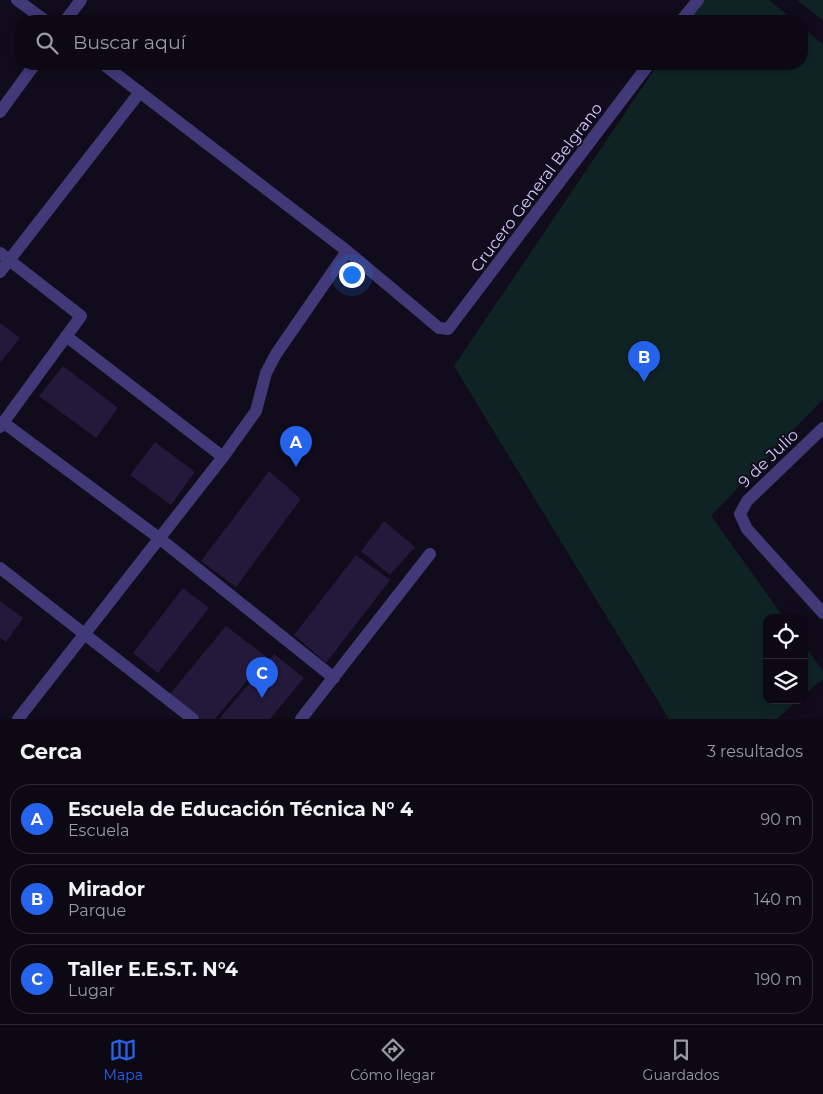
<!DOCTYPE html>
<html lang="es">
<head>
<meta charset="utf-8">
<style>
	:root { --surface:#0c0914; --page:#1a1722; --text:#f1f3f6; --muted:#9a9aa0; --line:#2c2a34; --accent:#2563eb }
	body { margin:0; font-family:Montserrat,sans-serif; background:var(--page); color:var(--text) }
	.controls { position:absolute; right:15px; bottom:15px; display:grid; overflow:hidden; border-radius:10px; box-shadow:0 2px 12px #0003 }
	.controls button { width:45px; height:45px; display:grid; place-items:center; padding:0; border:0; border-bottom:1px solid var(--line); background:var(--surface); color:var(--text); font:25px sans-serif }
	.you { position:absolute; left:351px; top:274px; width:18px; height:18px; margin:-12px; border:4px solid #fff; border-radius:50%; background:#1a73e8; box-shadow:0 0 0 8px #1a73e833 }
	.badge { display:grid; place-items:center; width:32px; height:32px; border-radius:50%; background:var(--accent); color:#fff; font-size:16px; font-weight:700 }
	.pin { position:absolute; translate:-50% -41px; filter:drop-shadow(0 1px 2px #0008) }
	.pin::after { content:''; position:absolute; top:26px; width:18px; height:15px; background:inherit; clip-path:polygon(0 0,100% 0,50% 100%) }
	.list { margin:0; padding:0; list-style:none }
	h2 { display:flex; justify-content:space-between; align-items:center; height:65px; margin:0; padding:0 20px; font-size:21px }
	h2 small { font-size:16px; font-weight:400; color:var(--muted) }
	.list li { display:grid; grid-template-columns:32px 1fr auto; gap:15px; align-items:center; box-sizing:border-box; height:70px; margin:0 10px 10px; padding:0 10px; border:1px solid var(--line); border-radius:20px }
	.list b { display:block; font-size:19px; white-space:nowrap }
	.list p { margin:0; font-size:16px; white-space:nowrap; color:var(--muted) }
	.list em { font-size:16px; font-style:normal; color:var(--muted) }
	.icon { flex:none; width:28px; height:28px; fill:none; stroke:currentColor; stroke-width:2; stroke-linecap:round; stroke-linejoin:round }
	.map { position:relative; flex:none; width:823px; height:719px; overflow:hidden }
	.search { position:absolute; background:var(--surface); box-shadow:0 2px 12px #0003; left:15px; right:15px; top:15px; height:55px; display:flex; align-items:center; gap:12px; box-sizing:border-box; padding:0 18px; border-radius:20px; color:var(--muted); font-size:19px }
	.sheet { height:305px; background:var(--surface) }
	nav { display:flex; justify-content:space-around; align-items:center; box-sizing:border-box; height:70px; border-top:1px solid var(--line); background:var(--surface); font-size:14px; color:var(--muted) }
	nav a { display:grid; justify-items:center; gap:2px }
	nav .on { color:var(--accent) }
	.map>svg:first-child { display:block }
</style>
</head>
<body>
<div class="map">
<svg width="823" height="719" viewBox="0 0 823 719">
	<rect width="100%" height="100%" fill="#100c1b"/>
	<path fill="#0f2325" d="M 701,0 L 769,0 L 795,21 L 686,21 Z
		M 797,0 L 823,0 L 823,20 Z
		M 802,27 L 823,44 L 823,399 L 711,516 L 784,618 L 767,618 L 767,700 L 798,700 L 777,719 L 669,719 L 454,366 L 658,64 L 802,64 Z
		M 804,645 L 823,671 L 823,679 L 804,695 Z"/>
	<path fill="#23193b" d="M 0,323 L 20,338 L 0,363 Z
		M 63,366 L 118,408 L 96,438 L 39,396 Z
		M 155,442 L 195,472 L 171,505 L 130,475 Z
		M 269,471 L 301,499 L 236,587 L 201,561 Z
		M 384,521 L 415,547 L 390,575 L 361,551 Z
		M 356,555 L 390,580 L 326,663 L 294,635 Z
		M 183,588 L 209,608 L 158,673 L 133,653 Z
		M 0,601 L 23,618 L 6,642 L 0,638 Z
		M 226,626 L 267,657 L 215,719 L 201,719 L 169,695 Z
		M 274,654 L 304,678 L 270,719 L 219,719 Z"/>
	<g fill="none" stroke-linecap="round" stroke-linejoin="round">
		<path stroke="#413978" stroke-width="12" d="M 17,0 L 46,21
			M 65,21 L 81,0
			M 681,21 L 698,0
			M 103,64 L 347,251 L 439,328 L 448,329 L 649,64
			M 0,112 L 35,64
			M 0,253 L 81,316 L 0,427
			M 0,272 L 140,92
			M 66,336 L 223,457
			M 4,423 L 159,538 L 334,678
			M 823,428 L 747,501 L 740,514 L 747,529 L 823,613
			M 0,568 L 193,719
			M 18,719 L 223,457 L 256,411 L 266,373 L 276,354 L 347,251
			M 301,719 L 430,554"/>
	</g>
	<g text-anchor="middle" stroke-width="4" stroke-linejoin="round" paint-order="stroke">
		<g font-size="16" fill="#d3c8fd" stroke="#100c1b">
			<text transform="translate(536 187) rotate(-53)" y="6">Crucero General Belgrano</text>
			<text transform="translate(768 458) rotate(-44)" y="6">9 de Julio</text>
		</g>
	</g>
</svg>
<div class="controls">
<button><svg class="icon" aria-label="locate" viewBox="0 0 24 24"><circle cx="12" cy="12" r="6"/><path d="M12 2v4M12 18v4M2 12h4M18 12h4"/></svg></button>
<button><svg class="icon" aria-label="layers" viewBox="0 0 24 24"><path d="M12 4l9 5-9 5-9-5zM3 14l9 5 9-5"/></svg></button>
</div>
<div class="you"></div>
<div class="pin badge" style="left:296px;top:467px">A</div>
<div class="pin badge" style="left:644px;top:382px">B</div>
<div class="pin badge" style="left:262px;top:698px">C</div>
<div class="search"><svg class="icon" aria-label="search" viewBox="0 0 24 24"><circle cx="10" cy="10" r="6"/><path d="M15 15l6 6"/></svg>Buscar aquí</div>
</div>
<section class="sheet">
<h2>Cerca<small>3 resultados</small></h2>
<ul class="list">
<li><span class="badge">A</span><div><b>Escuela de Educación Técnica N° 4</b><p>Escuela</p></div><em>90 m</em></li>
<li><span class="badge">B</span><div><b>Mirador</b><p>Parque</p></div><em>140 m</em></li>
<li><span class="badge">C</span><div><b>Taller E.E.S.T. N°4</b><p>Lugar</p></div><em>190 m</em></li>
</ul>
</section>
<nav>
<a class="on"><svg class="icon" aria-label="map" viewBox="0 0 24 24"><path d="M3 6l6-2 6 2 6-2v14l-6 2-6-2-6 2zM9 4v14M15 6v14"/></svg>Mapa</a>
<a><svg class="icon" aria-label="directions" viewBox="0 0 24 24"><path d="M12 3l9 9-9 9-9-9zM9 14v-3h6M13 9l2 2-2 2"/></svg>Cómo llegar</a>
<a><svg class="icon" aria-label="saved" viewBox="0 0 24 24"><path d="M7 4h10v16l-5-4-5 4z"/></svg>Guardados</a>
</nav>
</body>
</html>
